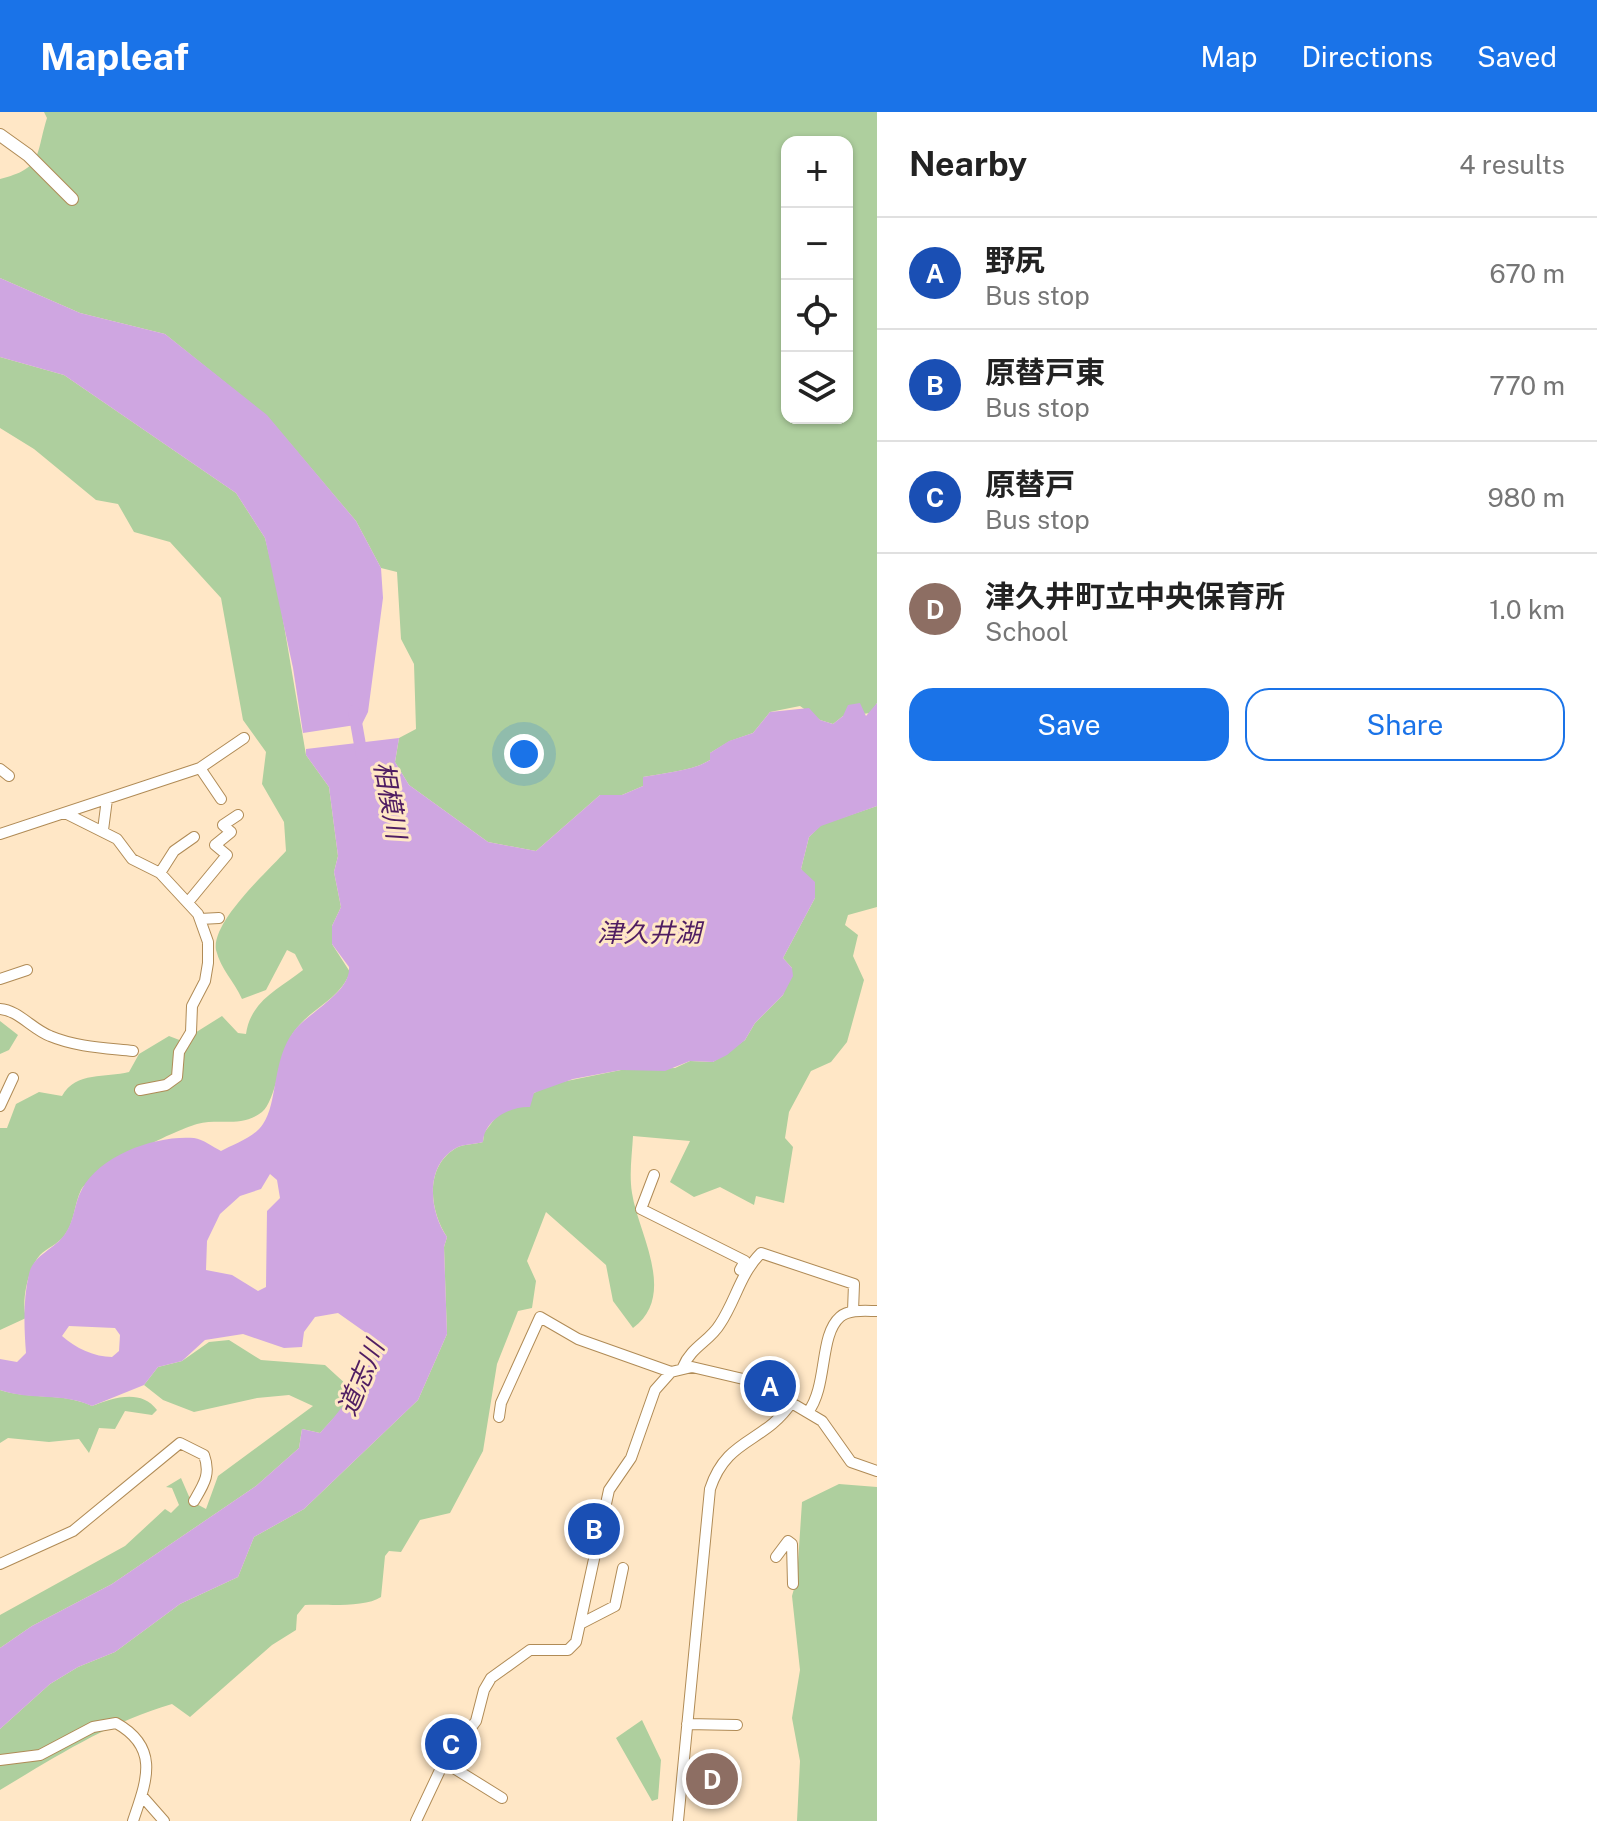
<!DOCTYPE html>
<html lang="en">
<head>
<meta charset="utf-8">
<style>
	:root { --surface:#fff; --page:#f2f2f2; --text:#222; --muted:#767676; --line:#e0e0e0; --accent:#1a73e8 }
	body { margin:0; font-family:"Public Sans","Noto Sans JP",sans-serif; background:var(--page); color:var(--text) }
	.controls { position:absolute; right:24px; top:24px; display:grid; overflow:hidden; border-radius:16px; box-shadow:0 2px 6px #0004 }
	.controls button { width:72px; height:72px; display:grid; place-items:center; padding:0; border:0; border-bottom:2px solid var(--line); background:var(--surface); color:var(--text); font:40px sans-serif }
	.you { position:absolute; left:524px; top:642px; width:28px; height:28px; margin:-20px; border:6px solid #fff; border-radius:50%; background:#1a73e8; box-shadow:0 0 0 12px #1a73e833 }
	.badge { display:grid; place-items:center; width:52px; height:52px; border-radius:50%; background:var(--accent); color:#fff; font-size:26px; font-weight:700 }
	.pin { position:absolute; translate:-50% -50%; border:4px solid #fff; box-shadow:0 2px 8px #0006 }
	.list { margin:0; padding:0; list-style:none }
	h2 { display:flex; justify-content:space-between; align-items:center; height:104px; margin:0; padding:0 32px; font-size:34px }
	h2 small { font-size:26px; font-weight:400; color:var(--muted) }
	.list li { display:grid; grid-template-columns:52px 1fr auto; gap:24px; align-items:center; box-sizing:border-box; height:112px; padding:0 32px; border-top:2px solid var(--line) }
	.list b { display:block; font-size:30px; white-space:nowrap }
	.list p { margin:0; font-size:26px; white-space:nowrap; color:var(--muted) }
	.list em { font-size:26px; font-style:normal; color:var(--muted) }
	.actions { display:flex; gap:16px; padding:24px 32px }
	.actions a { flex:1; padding:18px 0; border:2px solid var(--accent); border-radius:24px; text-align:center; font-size:28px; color:var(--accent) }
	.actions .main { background:var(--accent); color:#fff }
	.icon { flex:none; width:44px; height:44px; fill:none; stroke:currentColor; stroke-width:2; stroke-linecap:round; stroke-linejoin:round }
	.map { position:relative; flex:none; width:877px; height:1709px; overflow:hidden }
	header { display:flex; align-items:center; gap:48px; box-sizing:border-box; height:112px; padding:0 40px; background:var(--accent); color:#fff }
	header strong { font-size:38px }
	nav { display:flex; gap:44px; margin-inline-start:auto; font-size:28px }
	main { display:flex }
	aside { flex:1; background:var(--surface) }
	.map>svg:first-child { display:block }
</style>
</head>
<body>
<header>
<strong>Mapleaf</strong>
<nav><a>Map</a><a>Directions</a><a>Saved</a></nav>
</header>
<main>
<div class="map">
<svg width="877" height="1709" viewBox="0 0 877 1709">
	<rect width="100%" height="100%" fill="#ffe7c6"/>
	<path fill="#aecf9e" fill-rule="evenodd" d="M 44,0 L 877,0 L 877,591 L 871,601 L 843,604 L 833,612 L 820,608 L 800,594 L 770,600 L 753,621 L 730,629 L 710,641 L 710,648 C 693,659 664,661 643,665 L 643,674 L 622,683 L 600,683 L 536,739 L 488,730 L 409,673 L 395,650 L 399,626 L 416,617 L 414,552 L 401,527 L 397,460 L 381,456 L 356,409 L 267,304 L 165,222 L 80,201 L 0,166 L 0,67 C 43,56 35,45 47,6 ZM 787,30 L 847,30 L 847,306 L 787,306 Z
		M 0,245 L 64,263 L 236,381 L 265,426 L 278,478 L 306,643 L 329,675 L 338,744 L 334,760 L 341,795 L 332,814 L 332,832 L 350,860 C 340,888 309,897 293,921 C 280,941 276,989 262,1000 C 241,1016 220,1006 197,1012 C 173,1019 93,1058 81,1078 C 74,1092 75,1110 64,1124 C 58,1132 47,1136 40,1143 C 28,1156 21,1189 26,1206 L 0,1218 L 0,1016 L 7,1016 L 16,992 L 39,980 L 62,984 C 76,959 106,966 129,960 L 139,942 L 169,924 L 182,929 L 222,904 L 238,921 L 246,922 C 251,888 278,878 303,858 L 295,842 L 287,838 L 266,878 L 242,887 C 234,869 221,858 216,838 C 211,810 269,758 286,739 L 284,710 L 262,672 L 266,640 L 243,608 L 221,486 L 170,430 L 134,420 L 118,392 L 96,388 L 34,337 L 0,316 Z
		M 877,694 L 877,795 L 848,803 L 845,813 L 858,823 L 853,844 L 864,868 L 847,930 L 831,950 L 811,959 L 789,1000 L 785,1026 L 793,1035 L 784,1091 L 756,1084 L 754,1093 L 720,1075 L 694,1085 L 670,1070 L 690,1029 L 633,1024 C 632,1043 629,1062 632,1081 C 638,1121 678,1183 633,1216 L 613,1189 L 606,1153 L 546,1100 L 527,1149 L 536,1169 L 532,1196 L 518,1199 L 497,1252 L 483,1339 L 450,1401 L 420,1408 L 401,1440 L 389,1439 L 385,1444 L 381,1485 C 365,1496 326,1492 305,1493 L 297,1503 L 296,1518 L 272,1533 L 190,1605 L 172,1592 C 110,1610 55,1645 0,1678 L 0,1617 L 50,1572 L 78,1555 L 115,1540 L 180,1492 L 238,1465 L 254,1425 L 304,1397 L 418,1288 L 447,1222 L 444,1135 L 447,1125 C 429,1098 424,1053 458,1035 C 465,1032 476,1032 483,1030 L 484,1021 L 496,1005 L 547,973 L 621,958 L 675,956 L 690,949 L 713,950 L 745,928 L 755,911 L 783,883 L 792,856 L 783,846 L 815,786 L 801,757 L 809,725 L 821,713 Z
		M 0,909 L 18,923 L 9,938 L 0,942 Z
		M 229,1228 L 261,1248 L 325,1253 L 348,1274 L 352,1286 L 320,1321 L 302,1317 L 299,1336 L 256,1374 L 112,1472 L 32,1514 L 0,1536 L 0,1503 L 125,1434 L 165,1397 L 171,1401 L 179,1393 L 172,1376 L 166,1375 L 181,1366 L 191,1389 L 206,1397 L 218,1364 L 313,1294 L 289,1283 L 257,1286 L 194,1300 L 163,1288 L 144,1273 L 158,1255 L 182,1249 L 209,1230 Z
		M 0,1278 C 31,1288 62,1280 92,1294 C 112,1286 141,1276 157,1298 L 152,1303 L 125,1299 L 115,1317 L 99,1316 L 89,1341 L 79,1327 L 49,1330 L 8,1326 L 0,1331 Z
		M 839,1372 L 877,1375 L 877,1709 L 797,1709 L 800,1649 L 792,1606 L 800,1558 L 792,1484 L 797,1466 L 802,1390 Z
		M 642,1608 L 661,1648 L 658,1687 L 652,1689 L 616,1626 Z"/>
	<path fill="#cfa6e1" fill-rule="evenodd" d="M 0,166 L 80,201 L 165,222 L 267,303 L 356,409 L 381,456 L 383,486 L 368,600 L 362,612 L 303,621 L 293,556 L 265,426 L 236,381 L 64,263 L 0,245 Z
		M 860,591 L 866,604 L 877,591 L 877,694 L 821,714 L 809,725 L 801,757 L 815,770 L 815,786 L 783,846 L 792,856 L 793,864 L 783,883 L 755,911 L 745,928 L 727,943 L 713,950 L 690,949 L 665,959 L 621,958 L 573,967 L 534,981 L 530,995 C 510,994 484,1008 483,1030 C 476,1032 465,1032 458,1035 C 424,1052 429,1099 447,1125 L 444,1135 L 447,1222 L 418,1288 L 304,1397 L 254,1425 L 238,1465 L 180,1492 L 115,1540 L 78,1555 L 50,1572 L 0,1617 L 0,1536 L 32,1514 L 112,1472 L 256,1374 L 299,1336 L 302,1317 L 320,1321 C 347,1292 365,1266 379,1230 L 338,1201 L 315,1205 L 304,1220 L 302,1235 L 284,1236 L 243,1222 L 205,1228 L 182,1249 L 158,1255 L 144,1273 L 92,1294 C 62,1280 31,1289 0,1278 L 0,1247 L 17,1250 L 26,1241 C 24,1215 23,1187 29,1162 C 33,1143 55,1137 65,1122 C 75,1108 74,1091 82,1077 C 101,1042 157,1023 194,1026 C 203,1027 213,1035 221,1039 C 234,1032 255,1025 263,1012 C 278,991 272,947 294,919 C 309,900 351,880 349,855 L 332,832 L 332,814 L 341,795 L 334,760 L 338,744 L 329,675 L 306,643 L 306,637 L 399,626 L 395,650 L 409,673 L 488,730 L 536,739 L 600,683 L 622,683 L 643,674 L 643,665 C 663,661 693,659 710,648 L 710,641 L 729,629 L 753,621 L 770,600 L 809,596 L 820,608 L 833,612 L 843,604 L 848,593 ZM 270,1062 L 277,1068 L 280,1086 L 267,1099 L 266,1175 L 258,1179 L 232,1163 L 206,1158 L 207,1129 L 220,1102 L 240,1084 L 261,1077 ZM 69,1214 L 115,1216 L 120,1223 L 119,1239 L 112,1245 C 95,1245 75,1236 62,1224 Z"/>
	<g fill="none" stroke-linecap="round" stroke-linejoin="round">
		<path stroke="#cfa6e1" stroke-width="12" d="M 354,599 L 362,644"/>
		<defs>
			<path id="minor" d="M 200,656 L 221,687
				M 0,657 L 9,664
				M 65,701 L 117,727 L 132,747 L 160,761 L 198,802 L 208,830 L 208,851 L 205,869 L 192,894 L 191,920 L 179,940 L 177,965 L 166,973 L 140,978
				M 103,718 L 107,687
				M 0,722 L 200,656 L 244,626
				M 160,761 L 174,739 L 194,725
				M 189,789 L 227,743 L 215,733 L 231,720 L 223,713 L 238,703
				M 200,807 L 219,806
				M 0,867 L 27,858
				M 0,897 C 18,898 32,917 50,924 C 76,935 106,936 133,939
				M 0,994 L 13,966
				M 654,1063 L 641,1097 L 745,1149 L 740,1158
				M 683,1255 C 691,1235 710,1229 720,1212 C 736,1188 740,1162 761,1141 L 854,1172 L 853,1199
				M 808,1300 C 828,1274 819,1223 840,1205 C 849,1197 866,1199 877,1199
				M 499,1305 L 501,1291 L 540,1205 L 578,1227 L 671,1260
				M 776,1445 L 788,1429 L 792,1432 L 793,1472
				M 0,1452 L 73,1419 L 180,1331 L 204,1343 C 211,1362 204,1372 194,1389
				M 582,1511 L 615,1494 L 623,1456
				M 687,1612 L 737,1613
				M 0,1648 L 40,1643 L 93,1615 L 116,1611 C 161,1636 146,1670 133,1709
				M 444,1650 L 502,1686
				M 142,1684 L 164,1709
				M 416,1709 L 441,1656 L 476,1609 L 484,1578 L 491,1566 L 530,1538 L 568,1538 L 576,1530 L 609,1378 L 631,1346 L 655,1278 L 671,1260 L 692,1255 L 756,1270 L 822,1309 L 851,1350 L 877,1359
				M 678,1709 L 710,1377 C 727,1325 764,1332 792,1290"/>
			<path id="major" d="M 0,23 L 28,43 L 72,87"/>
		</defs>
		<use href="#minor" stroke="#b08b56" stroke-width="12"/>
		<use href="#major" stroke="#b08b56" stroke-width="14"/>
		<use href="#minor" stroke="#fff" stroke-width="10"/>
		<use href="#major" stroke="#fff" stroke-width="12"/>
	</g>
	<g text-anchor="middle" stroke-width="6" stroke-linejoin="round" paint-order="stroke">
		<g font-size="26" font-style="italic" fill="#4f1d62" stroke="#ffe7c6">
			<text transform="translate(390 688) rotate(80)" y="9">相模川</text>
			<text x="649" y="830">津久井湖</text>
			<text transform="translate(361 1266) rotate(-67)" y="9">道志川</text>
		</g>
	</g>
</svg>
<div class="controls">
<button>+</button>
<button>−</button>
<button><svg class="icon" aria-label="locate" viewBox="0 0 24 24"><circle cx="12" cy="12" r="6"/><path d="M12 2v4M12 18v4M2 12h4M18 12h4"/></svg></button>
<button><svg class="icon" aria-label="layers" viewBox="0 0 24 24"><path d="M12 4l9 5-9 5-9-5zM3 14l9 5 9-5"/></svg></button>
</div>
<div class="you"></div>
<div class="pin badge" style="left:770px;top:1274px;background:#1a4fb4">A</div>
<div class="pin badge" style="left:594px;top:1417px;background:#1a4fb4">B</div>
<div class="pin badge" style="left:451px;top:1632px;background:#1a4fb4">C</div>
<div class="pin badge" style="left:712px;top:1667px;background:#8d6e63">D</div>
</div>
<aside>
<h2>Nearby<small>4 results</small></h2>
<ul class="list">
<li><span class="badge" style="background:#1a4fb4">A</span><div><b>野尻</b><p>Bus stop</p></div><em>670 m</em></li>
<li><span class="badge" style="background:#1a4fb4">B</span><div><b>原替戸東</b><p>Bus stop</p></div><em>770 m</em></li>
<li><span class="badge" style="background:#1a4fb4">C</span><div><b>原替戸</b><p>Bus stop</p></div><em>980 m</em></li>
<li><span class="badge" style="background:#8d6e63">D</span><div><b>津久井町立中央保育所</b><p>School</p></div><em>1.0 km</em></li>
</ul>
<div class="actions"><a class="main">Save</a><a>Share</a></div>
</aside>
</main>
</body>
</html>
